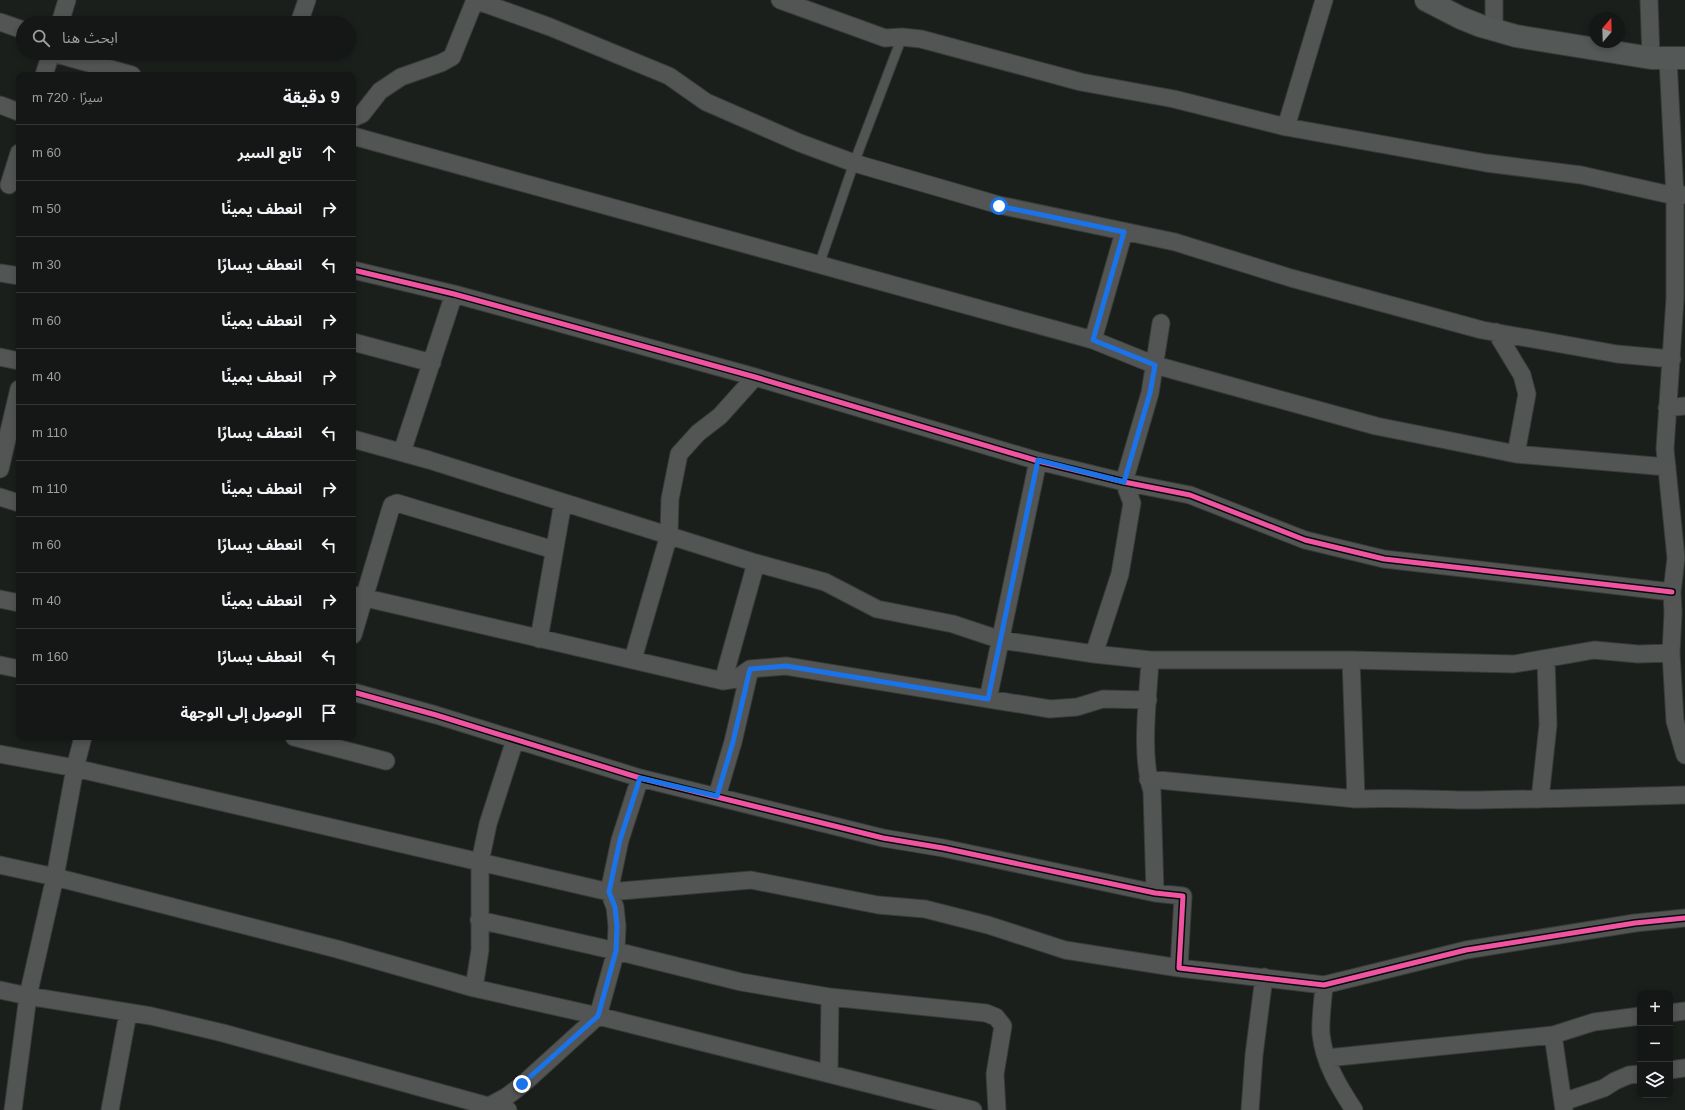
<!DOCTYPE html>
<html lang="ar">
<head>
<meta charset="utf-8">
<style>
	:root { --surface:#141715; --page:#1d201e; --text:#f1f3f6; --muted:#9d9fa0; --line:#333634 }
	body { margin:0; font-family:Arial,"Noto Sans Arabic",sans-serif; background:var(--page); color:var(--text); direction:rtl }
	.controls { position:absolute; right:12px; bottom:12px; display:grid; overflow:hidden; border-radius:8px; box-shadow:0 2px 6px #0003 }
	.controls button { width:36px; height:36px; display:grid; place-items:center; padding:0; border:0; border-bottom:1px solid var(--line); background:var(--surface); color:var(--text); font:20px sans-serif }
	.compass { position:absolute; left:1589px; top:12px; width:36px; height:36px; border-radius:50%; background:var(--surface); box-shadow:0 2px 6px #0003; rotate:19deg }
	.stop { position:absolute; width:12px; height:12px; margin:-9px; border:3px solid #1a73e8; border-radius:50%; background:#fff }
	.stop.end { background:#1a73e8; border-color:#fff; box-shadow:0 1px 4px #0008 }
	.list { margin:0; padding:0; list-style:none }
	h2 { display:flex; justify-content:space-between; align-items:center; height:52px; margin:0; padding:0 16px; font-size:17px }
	h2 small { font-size:13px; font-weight:400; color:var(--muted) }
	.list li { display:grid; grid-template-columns:26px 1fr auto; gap:12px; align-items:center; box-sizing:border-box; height:56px; padding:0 16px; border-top:1px solid var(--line) }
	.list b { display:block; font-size:15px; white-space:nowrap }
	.list em { font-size:13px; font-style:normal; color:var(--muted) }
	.icon { flex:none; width:22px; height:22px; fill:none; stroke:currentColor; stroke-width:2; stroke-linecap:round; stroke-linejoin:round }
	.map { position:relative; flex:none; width:1685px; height:1110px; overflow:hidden; direction:ltr }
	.search { position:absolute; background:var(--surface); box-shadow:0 2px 6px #0003; left:16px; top:16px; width:340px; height:44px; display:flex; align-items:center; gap:10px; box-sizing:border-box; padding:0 14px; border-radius:22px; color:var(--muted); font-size:15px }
	.panel { position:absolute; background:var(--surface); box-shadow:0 2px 6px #0003; left:16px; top:72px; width:340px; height:668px; border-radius:8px; direction:rtl }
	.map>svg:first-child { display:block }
</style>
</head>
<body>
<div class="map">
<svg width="1685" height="1110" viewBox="0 0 1685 1110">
	<rect width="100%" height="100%" fill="#1a1f1c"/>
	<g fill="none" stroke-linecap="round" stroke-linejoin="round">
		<defs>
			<path id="lane" d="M 819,265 L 854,163 L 902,37"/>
			<path id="street" d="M 475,0 L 550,27 L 669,76 L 706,102 L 800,143 L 854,163 L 999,205 L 1175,242 L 1291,278 L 1482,330 L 1617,354 L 1672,359
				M 780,0 L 885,38 L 902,37 L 921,39 L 1081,82 L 1174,99 L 1286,127 L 1486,163 L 1581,175 L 1675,196 L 1685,195
				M 1494,0 L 1494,30
				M 1649,0 L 1651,58
				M 0,22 L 23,30
				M 60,23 L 67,0
				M 299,23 L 307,0
				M 53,53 L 132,75
				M 1668,59 L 1675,196 L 1675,299 L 1665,449 L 1676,558 L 1672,592 L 1673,613 L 1671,653 L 1675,721 L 1685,755
				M 44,75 L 51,53
				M 0,105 L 19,112
				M 353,118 L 362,114 L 380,91 L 401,77 L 441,63 L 452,57 L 475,0
				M 1286,127 L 1324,0
				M 353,136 L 1093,340 L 1155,365 L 1376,426 L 1516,454 L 1667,467
				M 9,185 L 19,153
				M 353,270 L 454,294 L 755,377 L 1038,461 L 1124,482 L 1190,495 L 1305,540 L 1384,559 L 1672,592
				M 0,273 L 19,276
				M 1496,332 L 1522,375 L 1527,394 L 1516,454
				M 1093,340 L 1124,232
				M 353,342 L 432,363
				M 0,357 L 19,361
				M 1667,408 L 1685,406
				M 353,439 L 429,460 L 756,563 L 825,582 L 877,609 L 953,624 L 1001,640 L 1094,654 L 1150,660
				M 402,452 L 454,294
				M 0,469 L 19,389
				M 0,497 L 19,503
				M 353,595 L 723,681 L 736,679 L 750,669 L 786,666 L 1050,709 L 1077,707 L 1103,699 L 1148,700
				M 0,599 L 19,603
				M 353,635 L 390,511 L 392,505 L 397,503 L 554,550
				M 539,639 L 563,502
				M 1094,654 L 1120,574 L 1132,503 L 1124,482 L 1150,393 L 1161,323
				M 633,659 L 669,535 L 670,499 L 679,454 L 698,433 L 720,416 L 755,377
				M 1351,660 L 1356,799
				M 0,665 L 19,669
				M 723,681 L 756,563
				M 353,692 L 436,715 L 640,778 L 883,838 L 943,848 L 1155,893 L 1183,896 L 1179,968 L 1324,985 L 1466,950 L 1635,923 L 1685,918
				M 988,699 L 1038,461
				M 294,737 L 386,761
				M 0,754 L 75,768 L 609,892 L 751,880 L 878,905 L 925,909 L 988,925 L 1065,950 L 1179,968
				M 1148,779 L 1356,799 C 1397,797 1437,800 1478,800 C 1547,799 1616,797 1685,795
				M 717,796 L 733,742 L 750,669
				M 1540,799 L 1548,725 L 1546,659
				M 0,865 L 55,877 L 337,949 L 474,988 L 598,1016 L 973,1110
				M 1155,893 L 1152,791 C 1140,754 1148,699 1150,660 L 1351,660 L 1514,664 L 1594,650 L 1638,654 L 1671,653
				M 479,920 L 616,951 L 741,982 L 830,997 L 986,1013 L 996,1017 L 1003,1026 L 995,1074 L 997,1110
				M 1324,985 C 1323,1001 1320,1019 1321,1034 C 1324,1063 1339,1087 1354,1110
				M 474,988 L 480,950 L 480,862 L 488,824 L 515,740
				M 0,990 L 28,996 L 151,1016 L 223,1033 L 488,1106 L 508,1110
				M 1670,1013 L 1685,1011
				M 1553,1035 L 1564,1110
				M 1327,1058 L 1553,1035 L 1594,1022 L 1640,1016
				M 1670,1070 L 1685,1068
				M 829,1073 L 830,997
				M 1563,1102 L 1604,1088 L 1615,1081 L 1629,1075 L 1640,1074
				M 485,1108 L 506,1097 L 522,1085 L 598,1016 L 616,951 L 617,926 L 615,907 L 609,892 L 620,840 L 640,778
				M 13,1110 L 28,996 L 55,877 L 75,768 L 83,737
				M 110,1110 L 128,1013
				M 1250,1110 L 1254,1055 L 1264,977"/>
			<path id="secondary" d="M 1426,0 L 1461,18 L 1481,26 L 1516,36 L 1651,58 L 1685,58"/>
		</defs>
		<use href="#lane" stroke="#383c39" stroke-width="11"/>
		<use href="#street" stroke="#383c39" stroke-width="19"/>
		<use href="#secondary" stroke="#383c39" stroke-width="24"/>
		<use href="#lane" stroke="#535555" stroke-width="9"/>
		<use href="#street" stroke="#535555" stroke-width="17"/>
		<use href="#secondary" stroke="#545857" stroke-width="22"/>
		<defs>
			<path id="cycleway" d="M 353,270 L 454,294 L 755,377 L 1038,461 L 1124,482 L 1190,495 L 1305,540 L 1384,559 L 1672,592
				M 353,692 L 436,715 L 640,778 L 883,838 L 943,848 L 1155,893 L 1183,896 L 1179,968 L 1324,985 L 1466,950 L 1635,923 L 1685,918"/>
		</defs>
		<use href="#cycleway" stroke="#060a07" stroke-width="8"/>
		<use href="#cycleway" stroke="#f153a3" stroke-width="5"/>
	</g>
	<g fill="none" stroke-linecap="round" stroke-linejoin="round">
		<path stroke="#1a73e8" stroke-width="5" d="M 522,1084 L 598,1016 L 616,951 L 617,926 L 615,907 L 609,892 L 620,840 L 640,778 L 717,796 L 733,742 L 750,669 L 786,666 L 988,699 L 1038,460 L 1124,482 L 1150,393 L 1155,365 L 1093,340 L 1124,232 L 999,206"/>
	</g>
</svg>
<div class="controls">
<button>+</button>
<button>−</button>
<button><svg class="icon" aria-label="layers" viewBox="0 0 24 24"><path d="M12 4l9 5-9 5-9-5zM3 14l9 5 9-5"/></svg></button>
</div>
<svg class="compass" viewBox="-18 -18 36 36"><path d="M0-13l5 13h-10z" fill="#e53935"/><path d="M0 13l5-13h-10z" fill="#9d9fa0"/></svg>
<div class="stop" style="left:999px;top:206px"></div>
<div class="stop end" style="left:522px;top:1084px"></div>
<div class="search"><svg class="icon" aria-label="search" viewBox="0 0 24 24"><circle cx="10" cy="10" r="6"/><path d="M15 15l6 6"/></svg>ابحث هنا</div>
<section class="panel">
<h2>9 دقيقة<small>سيرًا · 720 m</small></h2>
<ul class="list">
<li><svg class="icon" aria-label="ahead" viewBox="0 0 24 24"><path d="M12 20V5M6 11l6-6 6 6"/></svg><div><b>تابع السير</b></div><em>60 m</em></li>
<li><svg class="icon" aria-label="right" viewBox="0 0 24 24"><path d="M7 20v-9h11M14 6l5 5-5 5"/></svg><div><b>انعطف يمينًا</b></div><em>50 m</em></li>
<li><svg class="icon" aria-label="left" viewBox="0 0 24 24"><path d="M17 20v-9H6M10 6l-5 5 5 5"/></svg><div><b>انعطف يسارًا</b></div><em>30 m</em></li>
<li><svg class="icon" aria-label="right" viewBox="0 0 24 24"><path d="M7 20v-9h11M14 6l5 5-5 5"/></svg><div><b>انعطف يمينًا</b></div><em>60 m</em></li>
<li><svg class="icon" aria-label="right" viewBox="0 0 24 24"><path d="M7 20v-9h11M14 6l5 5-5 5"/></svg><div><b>انعطف يمينًا</b></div><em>40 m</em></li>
<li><svg class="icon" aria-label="left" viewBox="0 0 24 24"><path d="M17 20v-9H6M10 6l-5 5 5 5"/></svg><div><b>انعطف يسارًا</b></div><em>110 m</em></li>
<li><svg class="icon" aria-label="right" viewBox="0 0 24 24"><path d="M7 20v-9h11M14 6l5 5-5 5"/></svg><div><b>انعطف يمينًا</b></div><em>110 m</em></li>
<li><svg class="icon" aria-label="left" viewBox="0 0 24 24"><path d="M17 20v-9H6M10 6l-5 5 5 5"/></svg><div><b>انعطف يسارًا</b></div><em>60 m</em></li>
<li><svg class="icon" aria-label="right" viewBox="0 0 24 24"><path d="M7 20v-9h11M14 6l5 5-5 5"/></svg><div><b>انعطف يمينًا</b></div><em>40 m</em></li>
<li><svg class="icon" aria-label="left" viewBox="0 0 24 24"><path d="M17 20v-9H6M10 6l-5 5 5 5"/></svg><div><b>انعطف يسارًا</b></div><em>160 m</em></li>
<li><svg class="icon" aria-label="arrive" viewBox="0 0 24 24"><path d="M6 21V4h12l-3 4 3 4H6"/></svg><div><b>الوصول إلى الوجهة</b></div></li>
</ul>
</section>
</div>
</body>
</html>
